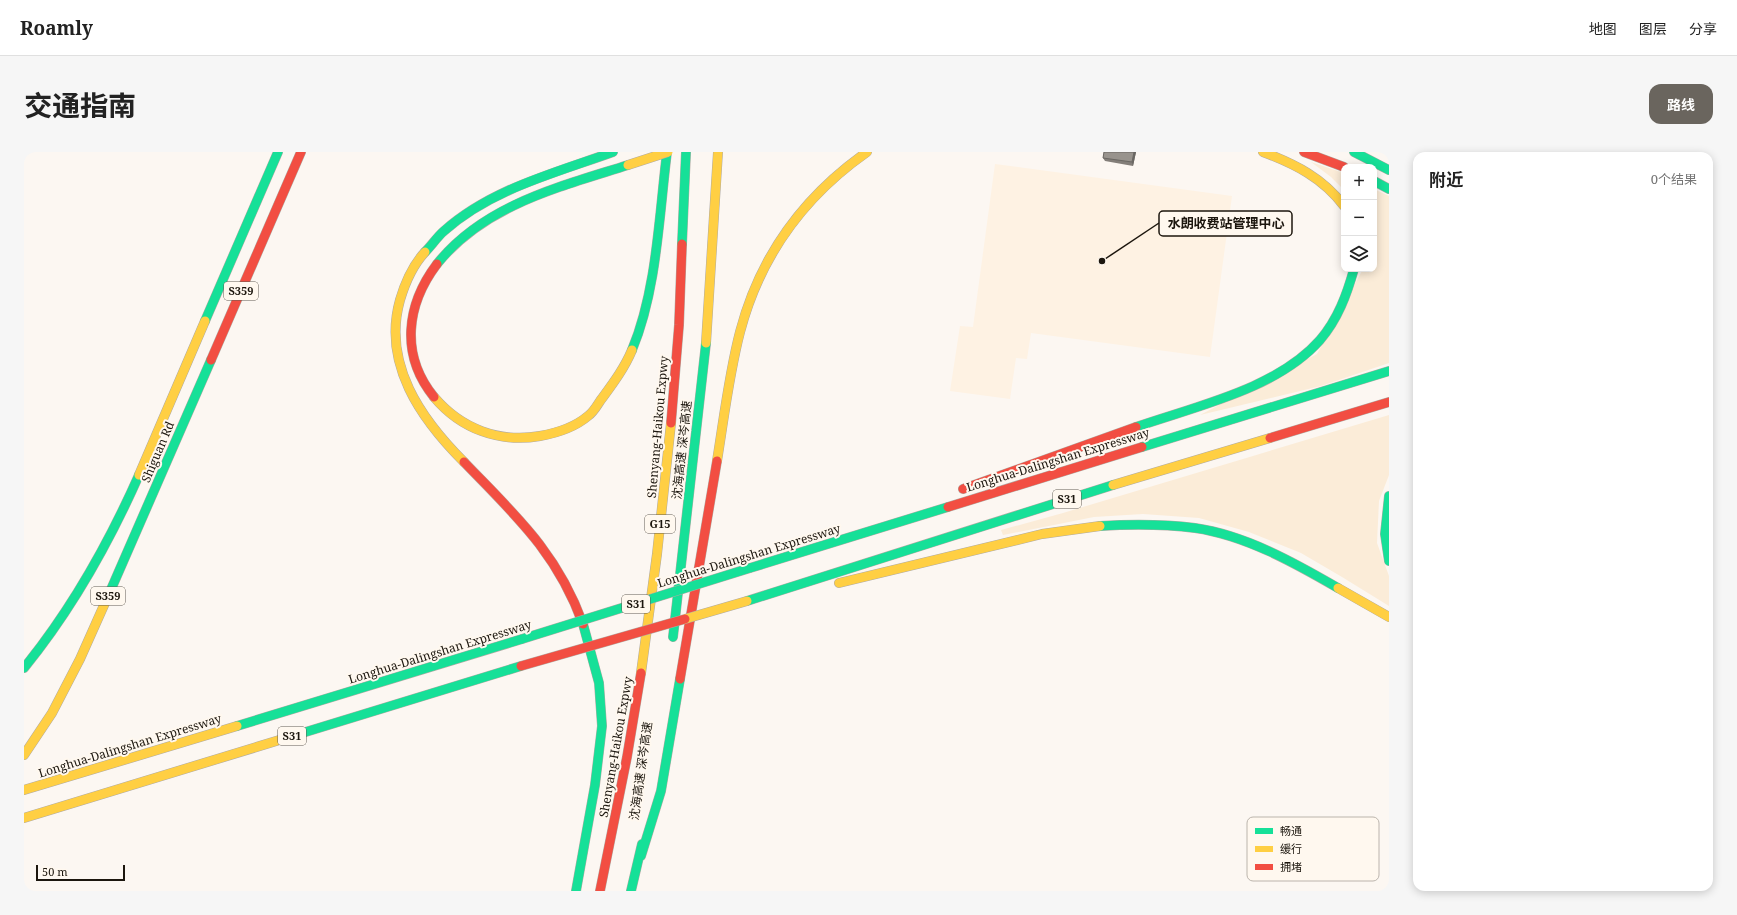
<!DOCTYPE html>
<html lang="zh">
<head>
<meta charset="utf-8">
<style>
	:root { --surface:#fff; --page:#f6f6f6; --text:#222; --muted:#767676; --line:#e0e0e0; --accent:#6a655e }
	body { margin:0; font-family:"Noto Serif","Noto Sans SC",serif; background:var(--page); color:var(--text) }
	.controls { position:absolute; right:12px; top:12px; display:grid; overflow:hidden; border-radius:8px; box-shadow:0 2px 10px #0003 }
	.controls button { width:36px; height:36px; display:grid; place-items:center; padding:0; border:0; border-bottom:1px solid var(--line); background:var(--surface); color:var(--text); font:20px sans-serif }
	.scale { position:absolute; left:12px; bottom:10px; width:89px; box-sizing:border-box; padding-left:4px; border:2px solid #1c160e; border-top:0; font-size:11px; line-height:14px; white-space:nowrap; color:#1c160e; -webkit-text-stroke:3px #fff8ef; paint-order:stroke }
	.list { margin:0; padding:0; list-style:none }
	h2 { display:flex; justify-content:space-between; align-items:center; height:52px; margin:0; padding:0 16px; font-size:17px }
	h2 small { font-size:13px; font-weight:400; color:var(--muted) }
	.icon { flex:none; width:22px; height:22px; fill:none; stroke:currentColor; stroke-width:2; stroke-linecap:round; stroke-linejoin:round }
	.map { position:relative; flex:none; width:1365px; height:739px; overflow:hidden; border-radius:12px }
	header { display:flex; align-items:center; gap:24px; box-sizing:border-box; height:56px; padding:0 20px; background:var(--surface); border-bottom:1px solid var(--line) }
	header strong { font-size:19px }
	nav { display:flex; gap:22px; margin-inline-start:auto; font-size:14px }
	.intro { display:flex; align-items:center; justify-content:space-between; box-sizing:border-box; height:96px; padding:0 24px }
	h1 { margin:0; font-size:28px }
	.button { padding:10px 18px; border-radius:12px; background:var(--accent); color:#fff; font-size:14px; font-weight:700 }
	main { display:flex; gap:24px; padding:0 24px }
	aside { flex:1; background:var(--surface); border-radius:12px; box-shadow:0 2px 10px #0003 }
	.map>svg:first-child { display:block }
</style>
</head>
<body>
<header>
<strong>Roamly</strong>
<nav><a>地图</a><a>图层</a><a>分享</a></nav>
</header>
<div class="intro"><h1>交通指南</h1><a class="button">路线</a></div>
<main>
<div class="map">
<svg width="1365" height="739" viewBox="0 0 1365 739">
	<rect width="100%" height="100%" fill="#fcf7f2"/>
	<path fill="#fef2e3" d="M 971,12 L 1208,44 L 1186,205 L 1007,181 L 1003,207 L 992,206 L 986,247 L 926,239 L 936,174 L 949,175 Z"/>
	<path fill="#fbecd8" d="M 1287,10 L 1320,21 L 1320,38 L 1307,25 Z
		M 1350,37 L 1365,44 L 1365,211 L 1297,234 L 1176,263 L 1293,202 L 1339,117 L 1350,117 Z
		M 1365,263 L 1365,323 L 1355,349 L 1353,391 L 1365,424 L 1365,454 L 1318,425 L 1277,401 L 1225,380 L 1175,366 L 1119,362 L 1070,365 L 979,383 L 977,378 L 1039,361 Z"/>
	<g fill="none" stroke-linecap="round" stroke-linejoin="round">
		<defs>
			<path id="fast" d="M 1330,0 L 1365,18
				M 1350,29 L 1365,37
				M 658,92 L 662,0
				M 401,100 C 408,93 413,85 420,79 C 467,37 531,21 589,0
				M 413,112 C 460,53 535,35 604,13
				M 181,169 L 254,0
				M 608,198 C 633,138 635,64 643,0
				M 1112,275 C 1172,254 1253,237 1296,188 C 1314,167 1323,142 1330,117
				M 1118,295 L 1365,219
				M 1365,344 L 1361,382 L 1365,409
				M 1076,374 C 1108,372 1139,372 1171,376 C 1221,383 1271,411 1314,436
				M 726,416 L 924,355
				M 85,442 L 187,208
				M 723,449 L 1089,333
				M 649,485 L 682,191
				M 0,516 C 48,457 84,393 115,323
				M 213,574 L 498,487
				M 262,586 L 497,514
				M 617,704 L 637,639 L 656,527
				M 552,739 L 571,633 L 578,574 L 575,531 L 559,472
				M 607,739 L 618,692"/>
			<path id="slow" d="M 1239,0 C 1271,12 1299,26 1320,54
				M 401,100 C 389,113 381,131 376,148 C 358,212 397,267 440,310
				M 682,191 L 694,0
				M 410,245 C 437,277 475,291 516,284 C 533,281 551,275 564,264 C 571,259 574,251 579,245 C 590,230 601,215 608,198
				M 693,309 C 700,266 705,222 716,180 C 736,104 779,45 843,0
				M 115,323 L 181,169
				M 1089,333 L 1246,286
				M 815,431 L 1018,382 L 1076,374
				M 1314,436 L 1365,465
				M 617,521 L 633,402 L 647,271
				M 0,603 L 28,561 L 56,507 L 85,442
				M 0,638 L 213,574
				M 0,666 L 262,586"/>
			<path id="jam" d="M 1280,0 L 1320,15
				M 187,208 L 277,0
				M 410,245 C 376,203 382,153 413,112
				M 647,271 L 655,173 L 658,92
				M 1246,286 L 1365,250
				M 440,310 C 491,363 533,400 559,472
				M 939,337 L 1112,275
				M 924,355 L 1118,295
				M 656,527 L 693,309
				M 576,739 L 603,605 L 617,521"/>
		</defs>
		<use href="#fast" stroke="#b0aba4" stroke-width="10"/>
		<use href="#slow" stroke="#b0aba4" stroke-width="10"/>
		<use href="#jam" stroke="#b0aba4" stroke-width="10"/>
		<use href="#fast" stroke="#16e098" stroke-width="9"/>
		<use href="#slow" stroke="#ffcf43" stroke-width="9"/>
		<use href="#jam" stroke="#f24e42" stroke-width="9"/>
		<defs>
			<path id="fast-bridge" d="M 498,487 L 726,416"/>
			<path id="slow-bridge" d="M 604,13 L 644,0
				M 661,467 L 723,449"/>
			<path id="jam-bridge" d="M 497,514 L 661,467"/>
		</defs>
		<use href="#fast-bridge" stroke="#b0aba4" stroke-width="10" stroke-linecap="butt"/>
		<use href="#slow-bridge" stroke="#b0aba4" stroke-width="10" stroke-linecap="butt"/>
		<use href="#jam-bridge" stroke="#b0aba4" stroke-width="10" stroke-linecap="butt"/>
		<use href="#fast-bridge" stroke="#16e098" stroke-width="9"/>
		<use href="#slow-bridge" stroke="#ffcf43" stroke-width="9"/>
		<use href="#jam-bridge" stroke="#f24e42" stroke-width="9"/>
	</g>
	<path fill="#837e79" d="M 1080,0 L 1112,0 L 1109,14 L 1081,9 L 1079,6 Z"/>
	<path fill="#6a6763" d="M 1110,0 L 1112,0 L 1109,14 L 1108,10 Z"/>
	<path fill="#98938d" stroke="#6a6763" d="M 1080,0 L 1110,0 L 1108,10 L 1079,6 Z"/>
	<g text-anchor="middle" stroke-width="4" stroke-linejoin="round" paint-order="stroke">
		<g fill="#fff8ef" stroke="#605a52" stroke-width="1">
			<rect x="200" y="130" width="34" height="18" rx="3"/>
			<rect x="1029" y="338" width="28" height="18" rx="3"/>
			<rect x="621" y="363" width="30" height="18" rx="3"/>
			<rect x="67" y="435" width="34" height="18" rx="3"/>
			<rect x="598" y="443" width="28" height="18" rx="3"/>
			<rect x="254" y="575" width="28" height="18" rx="3"/>
		</g>
		<g font-size="11" font-weight="bold" fill="#1c160e">
			<text x="217" y="143">S359</text>
			<text x="1043" y="351">S31</text>
			<text x="636" y="376">G15</text>
			<text x="84" y="448">S359</text>
			<text x="612" y="456">S31</text>
			<text x="268" y="588">S31</text>
		</g>
		<g font-size="12" fill="#1c160e" stroke="#fff8ef">
			<text transform="translate(634 275) rotate(-85)" y="4">Shenyang-Haikou Expwy</text>
			<text transform="translate(658 298) rotate(-84)" y="4">沈海高速 深岑高速</text>
			<text transform="translate(134 300) rotate(-67)" y="4">Shiguan Rd</text>
			<text transform="translate(1034 308) rotate(-17)" y="4">Longhua-Dalingshan Expressway</text>
			<text transform="translate(725 404) rotate(-17)" y="4">Longhua-Dalingshan Expressway</text>
			<text transform="translate(416 500) rotate(-17)" y="4">Longhua-Dalingshan Expressway</text>
			<text transform="translate(106 594) rotate(-17)" y="4">Longhua-Dalingshan Expressway</text>
			<text transform="translate(592 595) rotate(-80)" y="4">Shenyang-Haikou Expwy</text>
			<text transform="translate(617 619) rotate(-82)" y="4">沈海高速 深岑高速</text>
		</g>
	</g>
	<rect x="1223" y="665" width="132" height="64" rx="6" fill="#fff8ef" stroke="#bbb4ac" stroke-width="1"/>
	<rect x="1231" y="676" width="18" height="6" fill="#16e098"/>
	<rect x="1231" y="694" width="18" height="6" fill="#ffcf43"/>
	<rect x="1231" y="712" width="18" height="6" fill="#f24e42"/>
	<g font-size="11" fill="#1c160e">
		<text x="1256" y="683">畅通</text>
		<text x="1256" y="701">缓行</text>
		<text x="1256" y="719">拥堵</text>
	</g>
	<path fill="none" stroke="#1c160e" stroke-width="1.5" d="M1078 109L1135 71"/>
	<circle fill="#1c160e" stroke="#fff8ef" stroke-width="1.5" cx="1078" cy="109" r="4"/>
	<rect fill="#fff8ef" stroke="#1c160e" stroke-width="1.5" x="1135" y="59" width="133" height="25" rx="4"/>
	<g font-size="13" text-anchor="middle" font-weight="bold" fill="#1c160e">
		<text x="1202" y="76">水朗收费站管理中心</text>
	</g>
</svg>
<div class="controls">
<button>+</button>
<button>−</button>
<button><svg class="icon" aria-label="layers" viewBox="0 0 24 24"><path d="M12 4l9 5-9 5-9-5zM3 14l9 5 9-5"/></svg></button>
</div>
<div class="scale">50 m</div>
</div>
<aside>
<h2>附近<small>0个结果</small></h2>
<ul class="list">
</ul>
</aside>
</main>
</body>
</html>
